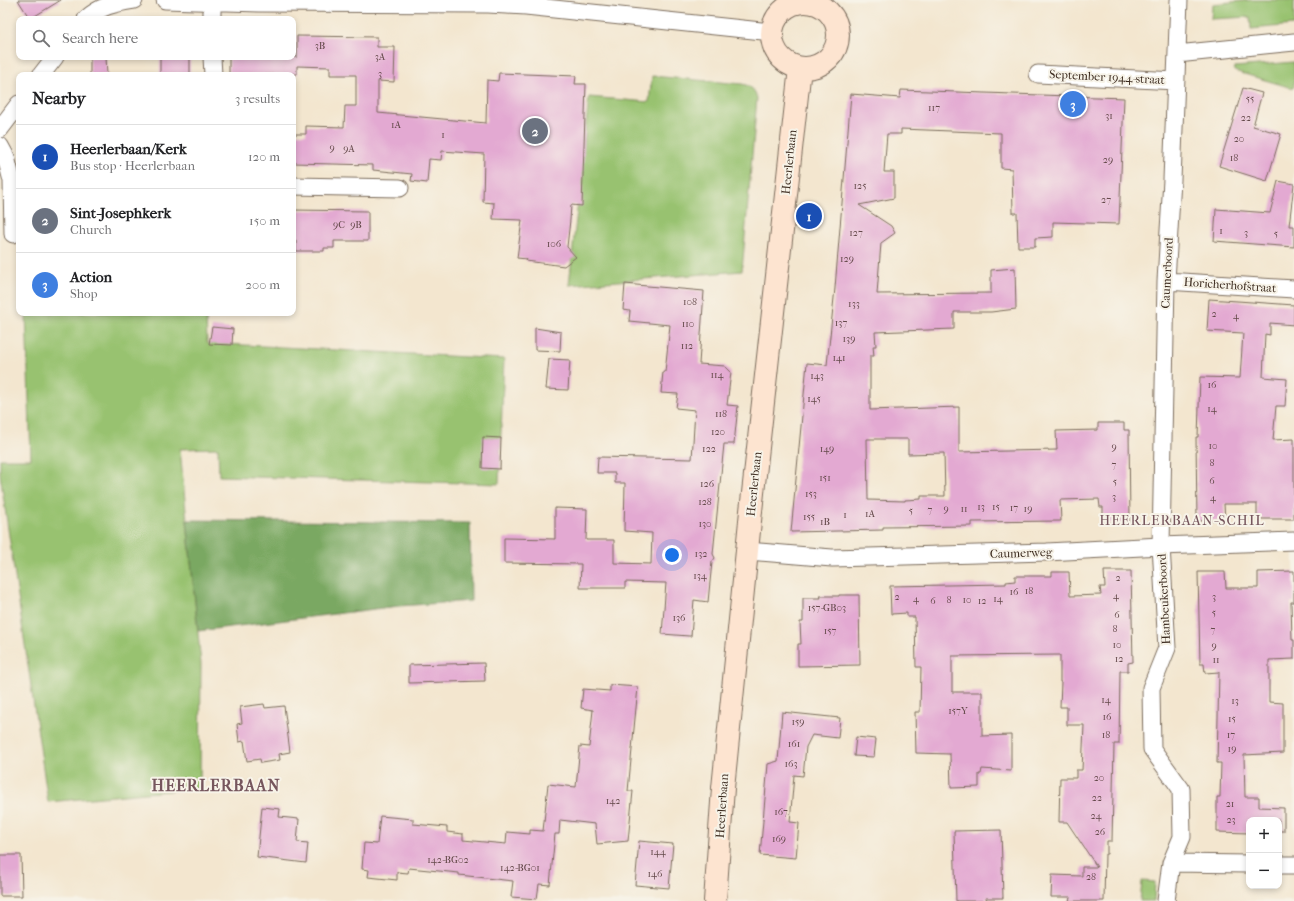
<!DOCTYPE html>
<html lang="en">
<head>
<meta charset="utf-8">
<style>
	:root { --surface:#fff; --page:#f6f6f6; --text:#202124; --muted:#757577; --line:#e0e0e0; --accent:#0f766e }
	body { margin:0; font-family:"IM FELL French Canon",serif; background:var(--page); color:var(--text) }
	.controls { position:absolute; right:12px; bottom:12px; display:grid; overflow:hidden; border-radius:8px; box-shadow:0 2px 6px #0003 }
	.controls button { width:36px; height:36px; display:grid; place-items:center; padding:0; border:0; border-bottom:1px solid var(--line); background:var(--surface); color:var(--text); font:20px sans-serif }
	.you { position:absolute; left:672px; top:555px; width:14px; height:14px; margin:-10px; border:3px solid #fff; border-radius:50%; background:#1a73e8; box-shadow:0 0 0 6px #1a73e833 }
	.badge { display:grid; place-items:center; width:26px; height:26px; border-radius:50%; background:var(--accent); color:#fff; font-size:13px; font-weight:700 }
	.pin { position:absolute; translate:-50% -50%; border:2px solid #fff; box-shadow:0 1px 4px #0006 }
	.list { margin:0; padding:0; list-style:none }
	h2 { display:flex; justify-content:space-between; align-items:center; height:52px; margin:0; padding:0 16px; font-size:17px }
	h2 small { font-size:13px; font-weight:400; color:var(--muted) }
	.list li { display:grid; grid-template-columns:26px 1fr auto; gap:12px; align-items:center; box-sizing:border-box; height:64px; padding:0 16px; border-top:1px solid var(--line) }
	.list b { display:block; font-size:15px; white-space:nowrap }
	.list p { margin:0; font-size:13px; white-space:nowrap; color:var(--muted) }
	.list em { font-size:13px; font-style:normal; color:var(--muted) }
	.icon { flex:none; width:22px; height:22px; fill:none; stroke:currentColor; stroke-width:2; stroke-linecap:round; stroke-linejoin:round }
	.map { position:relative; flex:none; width:1294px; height:901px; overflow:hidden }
	.search { position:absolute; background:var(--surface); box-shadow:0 2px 6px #0003; left:16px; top:16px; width:280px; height:44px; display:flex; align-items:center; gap:10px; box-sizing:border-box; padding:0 14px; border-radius:8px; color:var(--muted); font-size:15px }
	.panel { position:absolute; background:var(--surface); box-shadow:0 2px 6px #0003; left:16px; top:72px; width:280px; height:244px; border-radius:8px }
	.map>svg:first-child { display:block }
</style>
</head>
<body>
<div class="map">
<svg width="1294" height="901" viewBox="0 0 1294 901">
	<rect width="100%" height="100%" fill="#f7f3e8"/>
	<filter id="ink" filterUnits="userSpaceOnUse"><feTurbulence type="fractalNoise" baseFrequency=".025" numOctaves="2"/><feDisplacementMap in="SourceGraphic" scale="8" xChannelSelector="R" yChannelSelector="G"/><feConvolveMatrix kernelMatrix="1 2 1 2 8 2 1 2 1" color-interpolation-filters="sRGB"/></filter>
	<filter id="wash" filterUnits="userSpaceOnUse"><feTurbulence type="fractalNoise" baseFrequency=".012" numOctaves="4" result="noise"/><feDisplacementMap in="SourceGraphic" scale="16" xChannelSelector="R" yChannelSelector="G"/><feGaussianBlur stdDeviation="0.9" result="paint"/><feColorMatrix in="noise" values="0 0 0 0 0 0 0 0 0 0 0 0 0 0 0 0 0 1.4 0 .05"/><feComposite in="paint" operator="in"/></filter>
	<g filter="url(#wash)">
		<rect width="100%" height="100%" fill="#f3e6cf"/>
		<path fill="#98c26f" stroke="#6a7646" d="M 1252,0 L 1294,0 L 1294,25 L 1251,29 L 1250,17 L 1211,19 L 1212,6 L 1213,4 Z
			M 1294,62 L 1294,87 L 1292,88 L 1234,71 L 1235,67 Z
			M 652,76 L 742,84 C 751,86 754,89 757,98 L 742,271 L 569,285 L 589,97 L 649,102 Z
			M 26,313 L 206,313 L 207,343 L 504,359 L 499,484 L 219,476 L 218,448 L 180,449 L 201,664 L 200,788 L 48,802 L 0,474 L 0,459 L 31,459 Z
			M 1142,881 L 1155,882 L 1154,901 L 1140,901 Z"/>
		<path fill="#7aa862" stroke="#5a6940" d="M 187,520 L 470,523 L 471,601 L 399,606 L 198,631 Z"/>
		<g id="blocks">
			<path fill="#e3a9d2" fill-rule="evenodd" d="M 18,0 L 61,0 L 30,19 Z
				M 297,36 L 377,37 L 377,47 L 395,47 L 394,82 L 378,81 L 378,113 L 486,123 L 487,80 L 498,81 L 499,73 L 576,76 L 575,84 L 586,84 L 582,206 L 571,205 L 570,220 L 567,247 L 576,257 L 564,266 L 526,261 L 527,259 L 517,258 L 522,220 L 493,219 L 494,203 L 483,202 L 484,154 L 442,151 L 441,160 L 429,159 L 427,183 L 411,181 L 412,174 L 373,170 L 373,165 L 293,163 L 293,134 L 306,134 L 306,126 L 344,127 L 345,106 L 356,106 L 356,75 L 330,75 L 330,67 L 297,66 L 297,74 L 229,75 L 229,57 L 297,57 Z
				M 90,57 L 106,57 L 107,75 L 90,75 Z
				M 160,57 L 190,57 L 190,75 L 160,75 Z
				M 1243,88 L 1262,93 L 1253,126 L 1281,134 L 1267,181 L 1219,166 Z
				M 901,90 L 1124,98 L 1119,224 L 1053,222 L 1053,237 L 1035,238 L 1035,247 L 1018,247 L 1017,213 L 1013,213 L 1012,169 L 1001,168 L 1001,133 L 901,129 L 901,134 L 887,134 L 884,172 L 894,172 L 894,198 L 859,205 L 891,226 L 895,233 L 881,243 L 877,294 L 991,293 L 991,270 L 1015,268 L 1016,309 L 991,312 L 954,312 L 954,329 L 875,332 L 876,346 L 873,346 L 874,356 L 870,356 L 870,410 L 959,407 L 959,452 L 1057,450 L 1056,431 L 1098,430 L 1098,423 L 1124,423 L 1124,430 L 1129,430 L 1130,523 L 1103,523 L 1103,507 L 1100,507 L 1099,499 L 1060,500 L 1061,521 L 972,522 L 972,526 L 883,527 L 883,530 L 791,532 L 807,363 L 827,365 L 835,288 L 851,94 L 900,98 ZM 867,439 L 908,439 L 908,454 L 944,453 L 945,496 L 921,496 L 921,499 L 905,500 L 905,501 L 868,500 Z
				M 1278,181 L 1294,184 L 1289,226 L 1294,226 L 1294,247 L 1214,241 L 1216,209 L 1270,213 Z
				M 293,210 L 368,211 L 368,241 L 334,241 L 334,248 L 324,248 L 324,251 L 296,251 L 296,240 L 293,240 Z
				M 625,284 L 704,291 L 699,364 L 725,366 L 731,372 L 727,405 L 738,406 L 734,444 L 724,444 L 713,554 L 715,558 L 712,562 L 708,602 L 694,600 L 691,636 L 689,636 L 662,634 L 666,583 L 625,582 L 625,588 L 580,588 L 581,564 L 504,563 L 504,538 L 555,539 L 555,508 L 587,509 L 586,540 L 614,540 L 614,563 L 651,564 L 652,533 L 624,531 L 625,483 L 615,483 L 615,473 L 597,473 L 598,457 L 692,459 L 695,410 L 676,408 L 678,394 L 661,393 L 663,372 L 665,372 L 670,325 L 629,321 L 630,311 L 623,310 Z
				M 1209,299 L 1294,305 L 1294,325 L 1270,323 L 1270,335 L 1265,334 L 1263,377 L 1287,379 L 1285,406 L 1276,406 L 1273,440 L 1294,439 L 1294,519 L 1257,519 L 1257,504 L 1224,504 L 1225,520 L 1197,521 L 1196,437 L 1198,437 L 1200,377 L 1240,378 L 1243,333 L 1207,331 Z
				M 212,327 L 233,329 L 232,345 L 209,344 Z
				M 535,328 L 561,332 L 560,351 L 535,350 Z
				M 549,359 L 570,360 L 568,390 L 546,389 Z
				M 483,437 L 501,438 L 500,469 L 482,468 Z
				M 1104,571 L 1131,571 L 1133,662 L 1128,663 L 1128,671 L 1120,671 L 1119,744 L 1114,744 L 1112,841 L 1107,841 L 1107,854 L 1105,854 L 1104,901 L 1069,901 L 1070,897 L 1051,897 L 1052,875 L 1082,876 L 1082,867 L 1097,867 L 1067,822 L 1059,822 L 1060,778 L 1076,778 L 1076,770 L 1082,770 L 1084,725 L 1067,725 L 1067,707 L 1060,707 L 1061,682 L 1060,682 L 1060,655 L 952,656 L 952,692 L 982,692 L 982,736 L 1011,735 L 1011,771 L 982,769 L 981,774 L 979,774 L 979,787 L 951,788 L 950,754 L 916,753 L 915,712 L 920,712 L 921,667 L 916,667 L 915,617 L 907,617 L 907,613 L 891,614 L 890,586 L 1006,584 L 1006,582 L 1015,581 L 1015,576 L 1052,576 L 1052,572 L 1069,572 L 1070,596 L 1101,595 L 1100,587 L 1105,587 Z
				M 1294,571 L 1294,602 L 1291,602 L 1292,640 L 1294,640 L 1294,659 L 1269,660 L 1269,702 L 1283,703 L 1283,753 L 1244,755 L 1245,797 L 1259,797 L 1259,807 L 1284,808 L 1284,831 L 1279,831 L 1279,820 L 1249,820 L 1249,833 L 1217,832 L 1217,797 L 1220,797 L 1221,763 L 1217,763 L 1219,672 L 1205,673 L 1204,664 L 1200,664 L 1198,572 L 1225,572 L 1226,588 L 1258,588 L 1258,572 Z
				M 839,595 L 859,595 L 860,665 L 798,666 L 798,644 L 801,644 L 800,622 L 803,622 L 803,598 L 821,598 L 820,596 L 839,596 Z
				M 484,663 L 485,681 L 409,683 L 409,665 Z
				M 610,685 L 638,687 L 628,791 L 633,791 L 628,841 L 597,844 L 595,824 L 560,820 L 559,834 L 555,834 L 550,885 L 539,884 L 537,899 L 511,897 L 513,881 L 459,875 L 459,873 L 409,868 L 408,873 L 397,872 L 397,880 L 368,877 L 369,870 L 362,869 L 364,843 L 377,844 L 380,816 L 413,819 L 413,824 L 447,827 L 447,832 L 463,834 L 463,840 L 506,844 L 507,832 L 530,834 L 530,830 L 543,831 L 548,784 L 576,787 L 580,746 L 589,747 L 593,710 L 581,708 L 583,689 L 610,691 Z
				M 264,704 L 265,708 L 284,706 L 290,752 L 279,754 L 280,760 L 261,763 L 260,759 L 247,761 L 244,741 L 239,742 L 237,724 L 242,723 L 240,707 Z
				M 782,712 L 840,718 L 838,738 L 812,735 L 806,747 L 803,776 L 794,775 L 790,822 L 799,823 L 796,858 L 760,855 L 768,764 L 778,761 Z
				M 856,737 L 876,739 L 874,757 L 854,756 Z
				M 262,807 L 280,809 L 279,817 L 299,819 L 297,842 L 308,843 L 306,863 L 257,857 Z
				M 1001,830 L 1003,898 L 986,898 L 987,901 L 956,901 L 954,831 Z
				M 639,841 L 673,844 L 669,888 L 635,885 Z
				M 0,855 L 21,855 L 22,896 L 0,896 Z"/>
		</g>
	</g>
	<g filter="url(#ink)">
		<use href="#blocks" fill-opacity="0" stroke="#7b6c5c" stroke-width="1"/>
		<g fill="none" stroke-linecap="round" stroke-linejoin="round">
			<defs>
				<path id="street" d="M 165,0 L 259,3 L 488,4 L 526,6 L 772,32
					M 212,1 L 212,19
					M 86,19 C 100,6 115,3 134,0
					M 1177,54 L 1294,42
					M 212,57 L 213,75
					M 1038,74 L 1176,81
					M 41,75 L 55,57
					M 0,129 L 19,104
					M 0,146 L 6,157 L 12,181 L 13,234
					M 293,186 L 400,188
					M 1166,281 L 1294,289
					M 747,551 L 832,558 L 1047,552 L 1161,546 L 1294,541
					M 1171,863 L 1249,864
					M 1279,865 L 1294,865
					M 1166,901 L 1171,863 L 1182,837 L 1181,789 L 1152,749 L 1151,688 L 1167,648 L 1161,546 L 1166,281 L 1172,180 L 1179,0"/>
				<path id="secondary" d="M772 35a33 33 0 1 1 66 0a33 33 0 1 1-66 0Z
					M 715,901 L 723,788 L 751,511 L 800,68"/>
			</defs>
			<use href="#street" stroke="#7b6c5c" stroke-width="19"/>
			<use href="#secondary" stroke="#7b6c5c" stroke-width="24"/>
			<use href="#street" stroke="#fff" stroke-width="17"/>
			<use href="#secondary" stroke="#fde4d0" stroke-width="22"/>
		</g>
	</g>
	<g text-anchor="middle" stroke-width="4" stroke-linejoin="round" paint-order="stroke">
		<g font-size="10" fill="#654a4b">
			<text x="320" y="49">3B</text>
			<text x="380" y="60">3A</text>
			<text x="380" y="77">3</text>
			<text x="1250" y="102">55</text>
			<text x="934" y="111">117</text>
			<text x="1109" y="119">31</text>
			<text x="1246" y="121">22</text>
			<text x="396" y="128">1A</text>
			<text x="443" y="138">1</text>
			<text x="1239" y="142">20</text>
			<text x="332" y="151">9</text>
			<text x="349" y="152">9A</text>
			<text x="1234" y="161">18</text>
			<text x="1108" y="163">29</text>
			<text x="860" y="189">125</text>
			<text x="1106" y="203">27</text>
			<text x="339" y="228">9C</text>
			<text x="356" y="228">9B</text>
			<text x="1221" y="234">1</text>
			<text x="856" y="236">127</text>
			<text x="1246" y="236">3</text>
			<text x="1276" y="237">5</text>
			<text x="554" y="247">106</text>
			<text x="847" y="262">129</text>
			<text x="690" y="305">108</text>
			<text x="854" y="307">133</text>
			<text x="1214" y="317">2</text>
			<text x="1236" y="319">4</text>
			<text x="841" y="326">137</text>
			<text x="688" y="327">110</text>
			<text x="849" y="342">139</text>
			<text x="687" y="349">112</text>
			<text x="839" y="361">141</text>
			<text x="717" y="378">114</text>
			<text x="817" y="379">143</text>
			<text x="1212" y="388">16</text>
			<text x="814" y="402">145</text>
			<text x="1212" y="412">14</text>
			<text x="721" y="417">118</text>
			<text x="718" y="435">120</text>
			<text x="1213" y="449">10</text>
			<text x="1114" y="450">9</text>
			<text x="709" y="452">122</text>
			<text x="827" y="452">149</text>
			<text x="1212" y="466">8</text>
			<text x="1114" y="468">7</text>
			<text x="825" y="481">151</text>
			<text x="1212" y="484">6</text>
			<text x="1115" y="485">5</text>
			<text x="707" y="487">126</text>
			<text x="811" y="497">153</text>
			<text x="1114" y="500">3</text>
			<text x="1213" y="501">4</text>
			<text x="705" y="505">128</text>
			<text x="981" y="510">13</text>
			<text x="996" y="510">15</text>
			<text x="1014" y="511">17</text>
			<text x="946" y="512">9</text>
			<text x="964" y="512">11</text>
			<text x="1028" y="512">19</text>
			<text x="930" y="513">7</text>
			<text x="911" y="514">5</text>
			<text x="870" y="517">1A</text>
			<text x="845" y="518">1</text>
			<text x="809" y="520">155</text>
			<text x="825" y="525">1B</text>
			<text x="705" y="527">130</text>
			<text x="701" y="557">132</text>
			<text x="700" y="579">134</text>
			<text x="1118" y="581">2</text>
			<text x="1029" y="594">18</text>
			<text x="1014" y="595">16</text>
			<text x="1116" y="599">4</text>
			<text x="897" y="600">2</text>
			<text x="1214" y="600">3</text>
			<text x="916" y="602">4</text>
			<text x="998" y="602">14</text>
			<text x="949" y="603">8</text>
			<text x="967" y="603">10</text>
			<text x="933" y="604">6</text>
			<text x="982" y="604">12</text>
			<text x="827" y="611">157-GB03</text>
			<text x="1214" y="616">5</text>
			<text x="1117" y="618">6</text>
			<text x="679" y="621">136</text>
			<text x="1115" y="632">8</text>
			<text x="1213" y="633">7</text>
			<text x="830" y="634">157</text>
			<text x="1117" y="648">10</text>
			<text x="1214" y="649">9</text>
			<text x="1119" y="662">12</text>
			<text x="1216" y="663">11</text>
			<text x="1106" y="703">14</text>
			<text x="1235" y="704">13</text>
			<text x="958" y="714">157Y</text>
			<text x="1107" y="720">16</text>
			<text x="1232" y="722">15</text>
			<text x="798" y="725">159</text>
			<text x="1106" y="738">18</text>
			<text x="1231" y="738">17</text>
			<text x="794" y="747">161</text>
			<text x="1232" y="752">19</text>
			<text x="791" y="767">163</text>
			<text x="1099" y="781">20</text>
			<text x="1097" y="801">22</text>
			<text x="613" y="804">142</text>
			<text x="1230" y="807">21</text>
			<text x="781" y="815">167</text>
			<text x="1096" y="819">24</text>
			<text x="1231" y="823">23</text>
			<text x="1100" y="835">26</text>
			<text x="779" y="842">169</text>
			<text x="658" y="855">144</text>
			<text x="448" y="863">142-BG02</text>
			<text x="520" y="871">142-BG01</text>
			<text x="655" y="877">146</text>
			<text x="1091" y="880">28</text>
		</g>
		<g font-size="12" fill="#3b2a1e" stroke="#f7f3e8">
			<text transform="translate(1107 77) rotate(3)" y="4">September 1944-straat</text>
			<text transform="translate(789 162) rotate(-84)" y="4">Heerlerbaan</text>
			<text transform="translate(1167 273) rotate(-87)" y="4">Caumerboord</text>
			<text transform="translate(1230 285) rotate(4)" y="4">Horicherhofstraat</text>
			<text transform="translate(754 484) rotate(-84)" y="4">Heerlerbaan</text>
			<text transform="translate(1021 553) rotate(-2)" y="4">Caumerweg</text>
			<text transform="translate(1164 599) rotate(-93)" y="4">Hambeukerboord</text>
			<text transform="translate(722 806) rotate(-86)" y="4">Heerlerbaan</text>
		</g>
		<g font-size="14" letter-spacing="1" fill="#76565d" stroke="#f7f3e8">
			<text x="1182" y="525">HEERLERBAAN-SCHIL</text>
		</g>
		<g font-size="16" font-weight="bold" letter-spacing="1" fill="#76565d" stroke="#f7f3e8">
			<text x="216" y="791">HEERLERBAAN</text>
		</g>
	</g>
</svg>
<div class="controls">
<button>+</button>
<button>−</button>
</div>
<div class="you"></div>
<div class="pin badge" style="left:809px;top:216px;background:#1a4fb4">1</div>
<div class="pin badge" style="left:535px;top:131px;background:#6b7280">2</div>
<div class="pin badge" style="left:1073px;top:104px;background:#3f7fe0">3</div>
<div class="search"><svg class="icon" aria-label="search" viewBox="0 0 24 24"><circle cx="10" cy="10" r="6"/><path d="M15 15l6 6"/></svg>Search here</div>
<section class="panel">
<h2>Nearby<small>3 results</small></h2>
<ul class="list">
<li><span class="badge" style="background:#1a4fb4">1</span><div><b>Heerlerbaan/Kerk</b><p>Bus stop · Heerlerbaan</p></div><em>120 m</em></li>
<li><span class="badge" style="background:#6b7280">2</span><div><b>Sint-Josephkerk</b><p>Church</p></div><em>150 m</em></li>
<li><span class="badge" style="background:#3f7fe0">3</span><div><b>Action</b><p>Shop</p></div><em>200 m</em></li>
</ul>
</section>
</div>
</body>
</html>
